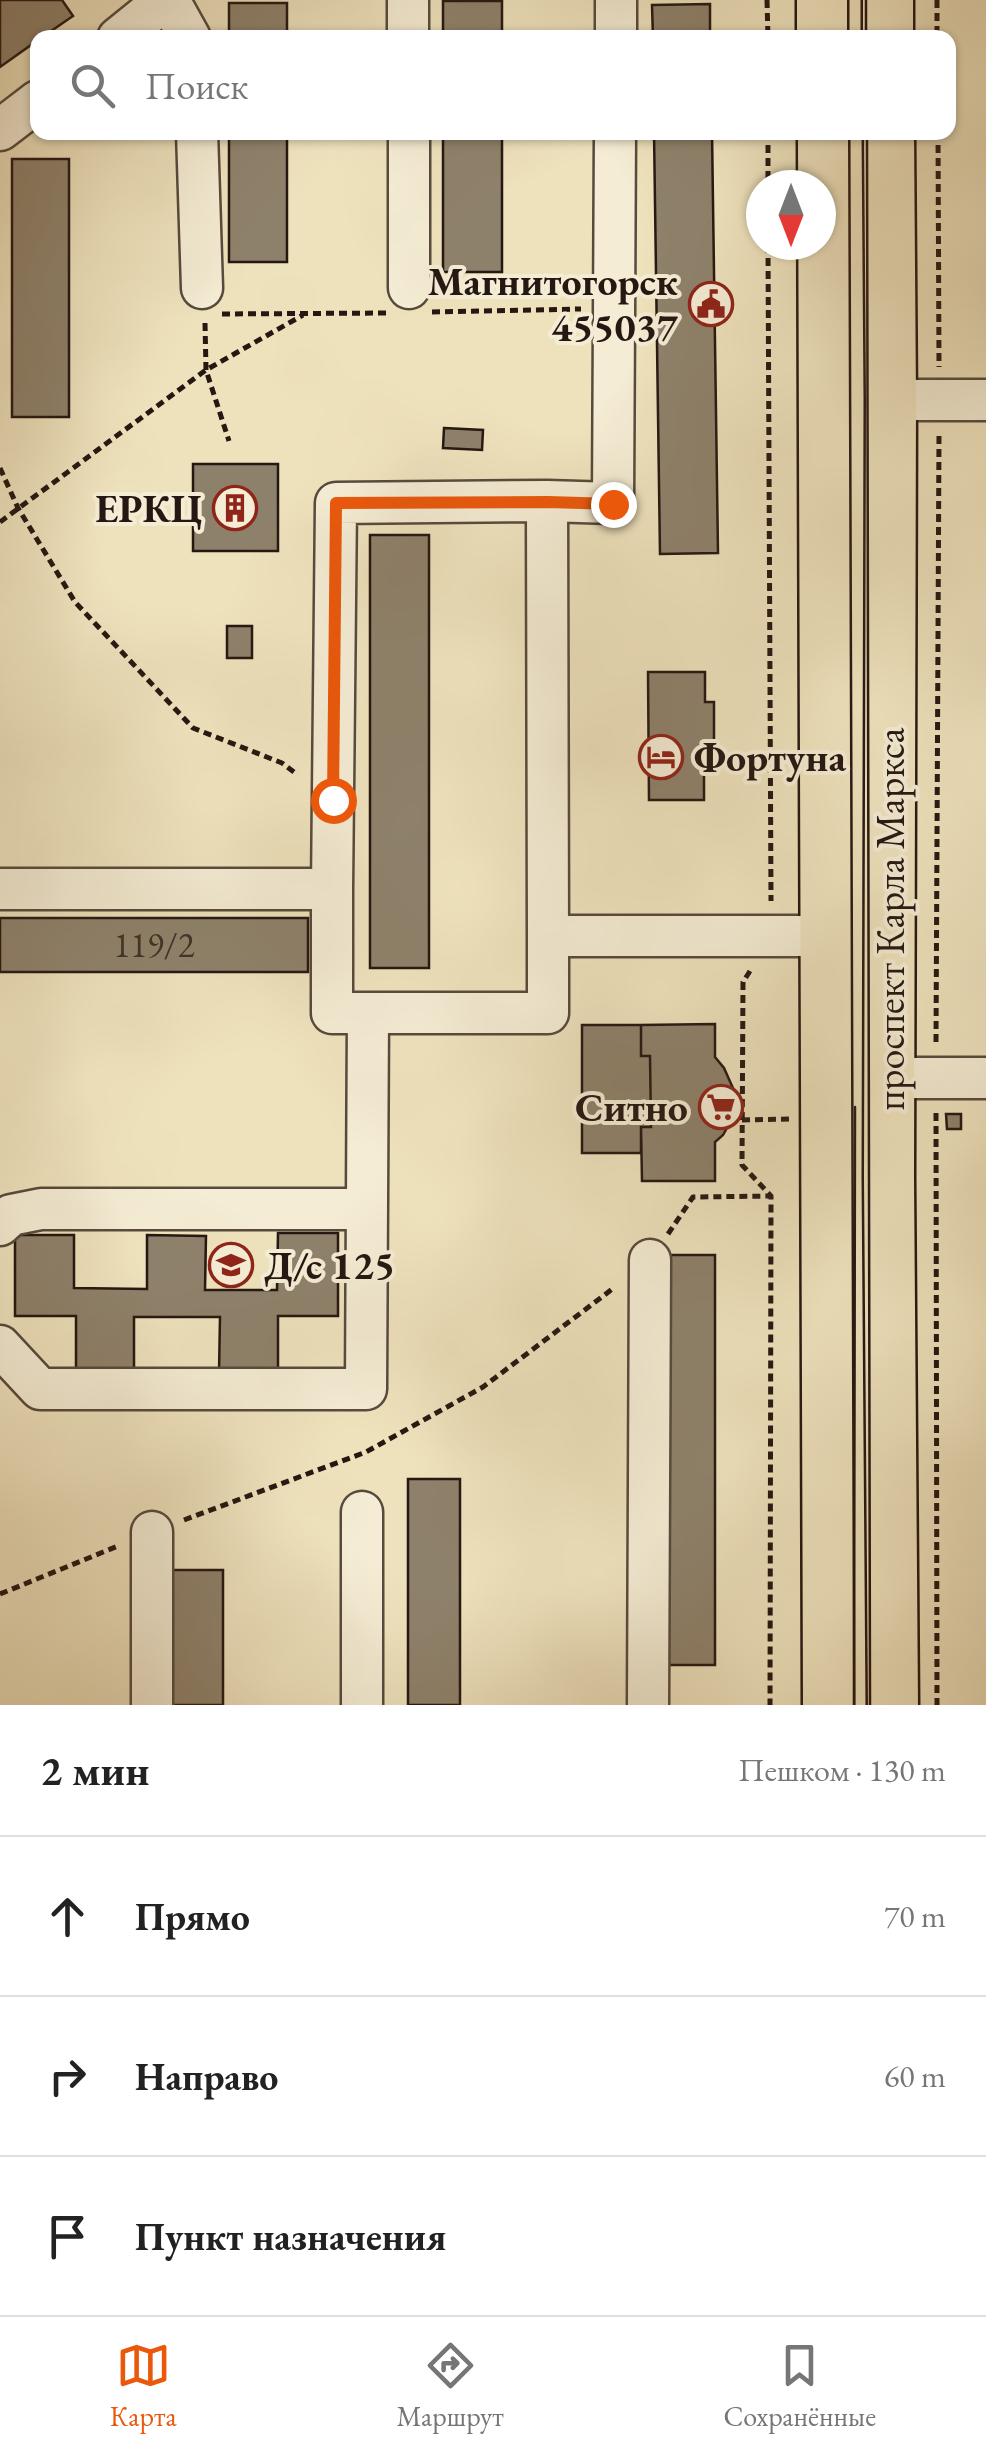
<!DOCTYPE html>
<html lang="ru">
<head>
<meta charset="utf-8">
<style>
	:root { --surface:#fff; --page:#f6f6f6; --text:#222; --muted:#767676; --line:#e0e0e0; --accent:#ea580c }
	body { margin:0; font-family:"EB Garamond",serif; background:var(--page); color:var(--text) }
	.compass { position:absolute; left:746px; top:170px; width:90px; height:90px; border-radius:50%; background:var(--surface); box-shadow:0 2px 8px #0004; rotate:180deg }
	.stop { position:absolute; width:30px; height:30px; margin:-22px; border:8px solid #ea580c; border-radius:50%; background:#fff }
	.stop.end { background:#ea580c; border-color:#fff; box-shadow:0 2px 10px #0008 }
	.list { margin:0; padding:0; list-style:none }
	h2 { display:flex; justify-content:space-between; align-items:center; height:130px; margin:0; padding:0 40px; font-size:42px }
	h2 small { font-size:32px; font-weight:400; color:var(--muted) }
	.list li { display:grid; grid-template-columns:65px 1fr auto; gap:30px; align-items:center; box-sizing:border-box; height:160px; padding:0 40px; border-top:2px solid var(--line) }
	.list b { display:block; font-size:38px; white-space:nowrap }
	.list em { font-size:32px; font-style:normal; color:var(--muted) }
	.icon { flex:none; width:55px; height:55px; fill:none; stroke:currentColor; stroke-width:2; stroke-linecap:round; stroke-linejoin:round }
	.map { position:relative; flex:none; width:986px; height:1705px; overflow:hidden }
	.search { position:absolute; background:var(--surface); box-shadow:0 2px 8px #0004; left:30px; right:30px; top:30px; height:110px; display:flex; align-items:center; gap:25px; box-sizing:border-box; padding:0 35px; border-radius:20px; color:var(--muted); font-size:38px }
	.sheet { height:610px; background:var(--surface) }
	nav { display:flex; justify-content:space-around; align-items:center; box-sizing:border-box; height:140px; border-top:2px solid var(--line); background:var(--surface); font-size:28px; color:var(--muted) }
	nav a { display:grid; justify-items:center; gap:5px }
	nav .on { color:var(--accent) }
	.map>svg:first-child { display:block }
</style>
</head>
<body>
<div class="map">
<svg width="986" height="1705" viewBox="0 0 986 1705">
	<rect width="100%" height="100%" fill="#eee2bd"/>
	<filter id="stains"><feTurbulence type="fractalNoise" baseFrequency=".002" numOctaves="4"/><feColorMatrix values="0 0 0 0 .2 0 0 0 0 .09 0 0 0 0 .02 0 0 0 .5 -.17"/></filter>
	<radialGradient id="worn" r=".72"><stop offset=".6" stop-color="#630" stop-opacity="0"/><stop offset="1" stop-color="#630" stop-opacity=".3"/></radialGradient>
	<path fill="#8e816b" stroke="#251712" stroke-width="2.5" d="M 0,0 L 62,0 L 73,16 L 41,38 L 38,38 L 38,40 L 0,67 Z
		M 443,1 L 502,1 L 502,38 L 443,38 Z
		M 229,3 L 287,3 L 287,38 L 229,38 Z
		M 710,4 L 710,38 L 653,38 L 652,5 Z
		M 229,132 L 287,132 L 287,262 L 229,262 Z
		M 443,132 L 502,132 L 502,272 L 443,272 Z
		M 654,132 L 712,132 L 718,553 L 660,554 Z
		M 12,159 L 69,159 L 69,417 L 12,417 Z
		M 444,428 L 483,430 L 482,450 L 443,448 Z
		M 193,464 L 278,464 L 278,551 L 193,551 Z
		M 370,535 L 429,535 L 429,968 L 370,968 Z
		M 227,626 L 252,626 L 252,658 L 227,658 Z
		M 648,672 L 705,672 L 705,702 L 714,702 L 714,770 L 704,770 L 704,800 L 649,800 Z
		M 0,918 L 308,918 L 308,972 L 0,972 Z
		M 715,1024 L 715,1057 L 724,1068 L 736,1095 L 732,1119 L 723,1135 L 715,1142 L 715,1181 L 642,1181 L 641,1127 L 651,1127 L 650,1056 L 641,1056 L 641,1025 Z
		M 582,1025 L 641,1025 L 641,1056 L 650,1056 L 651,1127 L 641,1127 L 641,1153 L 582,1153 Z
		M 946,1114 L 961,1114 L 961,1129 L 947,1129 Z
		M 278,1233 L 338,1233 L 338,1316 L 278,1316 L 278,1373 L 219,1373 L 220,1317 L 134,1317 L 134,1375 L 76,1375 L 76,1316 L 15,1316 L 15,1235 L 74,1235 L 74,1288 L 147,1289 L 147,1235 L 206,1236 L 205,1290 L 277,1290 Z
		M 663,1255 L 715,1255 L 715,1665 L 669,1665 Z
		M 408,1479 L 460,1479 L 460,1705 L 408,1705 Z
		M 171,1570 L 223,1570 L 223,1705 L 171,1705 Z"/>
	<g fill="none" stroke-linecap="round" stroke-linejoin="round">
		<defs>
			<path id="minor" d="M 169,0 L 190,38
				M 408,0 L 408,38
				M 118,38 L 165,0
				M 616,38 L 616,0
				M 0,130 L 38,101
				M 197,132 L 202,288
				M 409,132 L 409,288
				M 891,400 L 986,400
				M 547,501 L 548,936
				M 0,889 L 332,889 L 332,1013 L 548,1013 L 548,936 L 826,936
				M 332,889 L 336,503 L 547,501 L 613,503 L 615,132
				M 891,1078 L 986,1078
				M 0,1225 L 11,1215 L 41,1209 L 367,1209
				M 0,1346 L 40,1389 L 366,1389 L 368,1013
				M 362,1512 L 362,1705
				M 152,1532 L 152,1705
				M 648,1705 L 650,1260"/>
			<path id="major" d="M 822,0 L 822,38
				M 888,0 L 888,38
				M 823,132 L 828,1705
				M 889,132 L 891,400 L 889,1177 L 893,1705"/>
		</defs>
		<use href="#minor" stroke="#574a3d" stroke-width="45"/>
		<use href="#major" stroke="#251712" stroke-width="55"/>
		<path stroke="#251712" stroke-width="5" stroke-dasharray="8 5" stroke-linecap="butt" d="M 767,0 L 768,38
			M 937,0 L 937,38
			M 768,132 L 768,185
			M 938,132 L 939,367
			M 768,245 L 771,901
			M 432,312 L 581,309
			M 222,314 L 386,313
			M 205,323 L 206,370 L 229,441
			M 0,468 L 18,508 L 75,602 L 193,728 L 282,763 L 298,775
			M 0,522 L 206,370 L 303,315
			M 750,971 L 743,982 L 742,1165 L 771,1196 L 770,1705
			M 936,1042 L 939,433
			M 936,1113 L 937,1705
			M 742,1120 L 789,1119
			M 668,1234 L 693,1197 L 771,1196
			M 184,1520 L 366,1452 L 483,1387 L 615,1287
			M 0,1594 L 118,1546"/>
		<use href="#minor" stroke="#f4ecd4" stroke-width="40"/>
		<use href="#major" stroke="#eee2bd" stroke-width="50"/>
		<path stroke="#251712" stroke-width="2.5" d="M 866,0 L 866,38
			M 867,132 L 870,1705
			M 854,1705 L 855,1107"/>
	</g>
	<g fill="none" stroke-linecap="round" stroke-linejoin="round">
		<path stroke="#ea580c" stroke-width="12" d="M 333,800 L 336,503 L 548,502 L 613,504"/>
	</g>
	<defs>
		<symbol id="civic-ring" viewBox="-11 -11 22 22"><circle r="9.5" fill="#f4ecd4" stroke="#8f2418" stroke-width="1.5"/><path d="M-.6-6.5H3V-4.5H.6V-3L4-1V1h2V6H-6V1h2V-1L-.6-3ZM-1.2 2.5V6h2.4V2.5Z" fill="#8f2418"/></symbol>
		<symbol id="building-ring" viewBox="-11 -11 22 22"><circle r="9.5" fill="#f4ecd4" stroke="#8f2418" stroke-width="1.5"/><path d="M-4-6H4V6H1V3H-1V6H-4ZM-2.5-4.3h1.7v1.8h-1.7ZM.8-4.3h1.7v1.8H.8ZM-2.5-1h1.7V.8h-1.7ZM.8-1h1.7V.8H.8Z" fill="#8f2418"/></symbol>
		<symbol id="hotel-ring" viewBox="-11 -11 22 22"><circle r="9.5" fill="#f4ecd4" stroke="#8f2418" stroke-width="1.5"/><path d="M-6-4.5h1.5V1H6V5H4.5V3h-9V5H-6ZM-4 0a1.8 1.8 0 1 1 3.6 0ZM.5 0V-2.5h3Q6-2.5 6 0Z" fill="#8f2418"/></symbol>
		<symbol id="supermarket-ring" viewBox="-11 -11 22 22"><circle r="9.5" fill="#f4ecd4" stroke="#8f2418" stroke-width="1.5"/><path d="M-6-5.5h2.5l.6 2H6L4.5 2H-2.5L-4.4-4H-6ZM-1.5 3.2a1.3 1.3 0 1 0 .1 0ZM3 3.2a1.3 1.3 0 1 0 .1 0Z" fill="#8f2418"/></symbol>
		<symbol id="school-ring" viewBox="-11 -11 22 22"><circle r="9.5" fill="#f4ecd4" stroke="#8f2418" stroke-width="1.5"/><path d="M0-5L7-2L0 1L-7-2ZM-4 1L0 2.5L4 1V4Q0 6-4 4Z" fill="#8f2418"/></symbol>
	</defs>
	<g fill-rule="evenodd">
		<use href="#civic-ring" x="686" y="279" width="50" height="50"/>
		<use href="#building-ring" x="210" y="483" width="50" height="50"/>
		<use href="#hotel-ring" x="636" y="732" width="50" height="50"/>
		<use href="#supermarket-ring" x="696" y="1082" width="50" height="50"/>
		<use href="#school-ring" x="206" y="1240" width="50" height="50"/>
	</g>
	<g text-anchor="middle" stroke-width="8" stroke-linejoin="round" paint-order="stroke">
		<g font-size="35" fill="#3f3228">
			<text x="154" y="957">119/2</text>
		</g>
		<g font-size="40" font-weight="bold" fill="#251712" stroke="#f4ecd4" text-anchor="end">
			<text x="678" y="295">Магнитогорск<tspan x="678" dy="46">455037</tspan></text>
			<text x="202" y="522">ЕРКЦ</text>
			<text x="694" y="771" text-anchor="start">Фортуна</text>
			<text x="688" y="1121">Ситно</text>
			<text x="264" y="1279" text-anchor="start">Д/с 125</text>
		</g>
		<g font-size="40" fill="#251712" stroke="#f4ecd4">
			<text transform="translate(890 919) rotate(-90)" y="14">проспект Карла Маркса</text>
		</g>
	</g>
	<rect width="100%" height="100%" filter="url(#stains)"/>
	<rect width="100%" height="100%" fill="url(#worn)"/>
</svg>
<svg class="compass" viewBox="-18 -18 36 36"><path d="M0-13l5 13h-10z" fill="#e53935"/><path d="M0 13l5-13h-10z" fill="#767676"/></svg>
<div class="stop" style="left:333px;top:800px"></div>
<div class="stop end" style="left:613px;top:504px"></div>
<div class="search"><svg class="icon" aria-label="search" viewBox="0 0 24 24"><circle cx="10" cy="10" r="6"/><path d="M15 15l6 6"/></svg>Поиск</div>
</div>
<section class="sheet">
<h2>2 мин<small>Пешком · 130 m</small></h2>
<ul class="list">
<li><svg class="icon" aria-label="ahead" viewBox="0 0 24 24"><path d="M12 20V5M6 11l6-6 6 6"/></svg><div><b>Прямо</b></div><em>70 m</em></li>
<li><svg class="icon" aria-label="right" viewBox="0 0 24 24"><path d="M7 20v-9h11M14 6l5 5-5 5"/></svg><div><b>Направо</b></div><em>60 m</em></li>
<li><svg class="icon" aria-label="arrive" viewBox="0 0 24 24"><path d="M6 21V4h12l-3 4 3 4H6"/></svg><div><b>Пункт назначения</b></div></li>
</ul>
</section>
<nav>
<a class="on"><svg class="icon" aria-label="map" viewBox="0 0 24 24"><path d="M3 6l6-2 6 2 6-2v14l-6 2-6-2-6 2zM9 4v14M15 6v14"/></svg>Карта</a>
<a><svg class="icon" aria-label="directions" viewBox="0 0 24 24"><path d="M12 3l9 9-9 9-9-9zM9 14v-3h6M13 9l2 2-2 2"/></svg>Маршрут</a>
<a><svg class="icon" aria-label="saved" viewBox="0 0 24 24"><path d="M7 4h10v16l-5-4-5 4z"/></svg>Сохранённые</a>
</nav>
</body>
</html>
